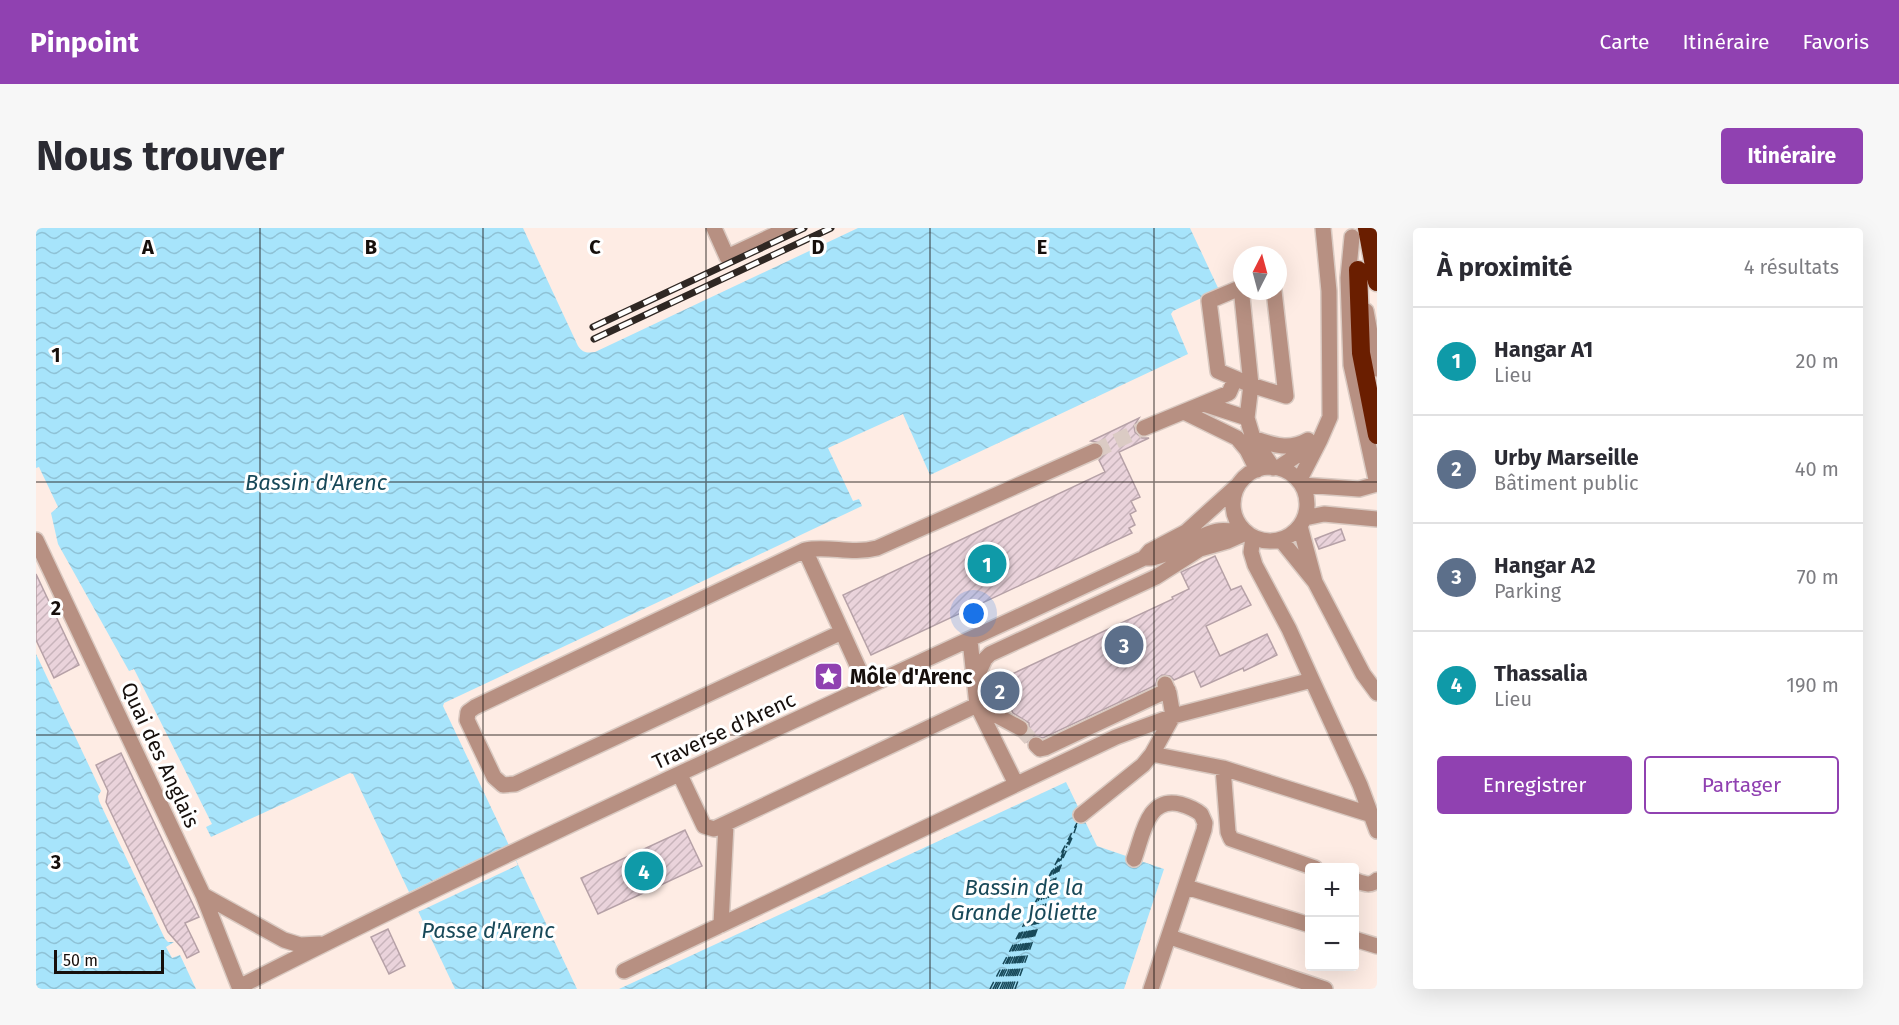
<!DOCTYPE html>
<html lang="fr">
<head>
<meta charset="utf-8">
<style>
	:root { --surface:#fff; --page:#f7f7f7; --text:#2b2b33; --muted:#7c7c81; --line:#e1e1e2; --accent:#9041b1 }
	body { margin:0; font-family:"Fira Sans",sans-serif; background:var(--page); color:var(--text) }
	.controls { position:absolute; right:18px; bottom:18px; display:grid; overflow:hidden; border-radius:6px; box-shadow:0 6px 24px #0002 }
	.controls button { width:54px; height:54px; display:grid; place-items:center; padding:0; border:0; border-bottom:2px solid var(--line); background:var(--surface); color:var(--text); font:30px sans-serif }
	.compass { position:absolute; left:1197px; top:18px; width:54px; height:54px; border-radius:50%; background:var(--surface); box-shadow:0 6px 24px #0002; rotate:6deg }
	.scale { position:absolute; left:18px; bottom:15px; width:110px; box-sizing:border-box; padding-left:6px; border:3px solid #160f0c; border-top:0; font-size:16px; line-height:21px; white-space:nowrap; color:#160f0c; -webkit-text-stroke:4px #fff; paint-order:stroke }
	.you { position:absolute; left:938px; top:386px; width:21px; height:21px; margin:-15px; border:4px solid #fff; border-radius:50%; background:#1a73e8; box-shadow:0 0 0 9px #1a73e833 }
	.badge { display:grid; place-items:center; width:39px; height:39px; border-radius:50%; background:var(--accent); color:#fff; font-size:20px; font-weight:700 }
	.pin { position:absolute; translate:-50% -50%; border:3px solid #fff; box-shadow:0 2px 6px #0006 }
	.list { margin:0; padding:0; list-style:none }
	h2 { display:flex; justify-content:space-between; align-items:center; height:78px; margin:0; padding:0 24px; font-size:26px }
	h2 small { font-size:20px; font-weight:400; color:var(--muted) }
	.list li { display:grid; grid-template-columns:39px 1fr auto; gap:18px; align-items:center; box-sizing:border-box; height:108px; padding:0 24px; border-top:2px solid var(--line) }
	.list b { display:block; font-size:22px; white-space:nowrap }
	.list p { margin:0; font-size:20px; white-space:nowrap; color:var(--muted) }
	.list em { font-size:20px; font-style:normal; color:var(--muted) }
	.actions { display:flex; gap:12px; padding:18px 24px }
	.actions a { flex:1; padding:14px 0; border:2px solid var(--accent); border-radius:6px; text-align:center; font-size:21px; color:var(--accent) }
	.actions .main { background:var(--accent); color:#fff }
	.map { position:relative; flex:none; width:1341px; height:761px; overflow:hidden; border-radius:6px }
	header { display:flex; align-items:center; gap:36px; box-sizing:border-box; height:84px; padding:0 30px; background:var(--accent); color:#fff }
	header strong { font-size:28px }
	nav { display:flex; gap:33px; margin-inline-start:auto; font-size:21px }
	.intro { display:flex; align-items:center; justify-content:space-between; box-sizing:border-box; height:144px; padding:0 36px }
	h1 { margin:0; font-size:42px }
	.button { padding:15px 27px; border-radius:6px; background:var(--accent); color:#fff; font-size:21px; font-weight:700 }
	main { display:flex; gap:36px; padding:0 36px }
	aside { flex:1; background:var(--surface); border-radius:6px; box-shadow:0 6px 24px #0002 }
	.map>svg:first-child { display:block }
</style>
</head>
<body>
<header>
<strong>Pinpoint</strong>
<nav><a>Carte</a><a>Itinéraire</a><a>Favoris</a></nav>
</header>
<div class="intro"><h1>Nous trouver</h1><a class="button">Itinéraire</a></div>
<main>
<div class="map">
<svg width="1341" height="761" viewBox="0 0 1341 761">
	<defs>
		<pattern id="water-waves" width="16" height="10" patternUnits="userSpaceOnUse" patternTransform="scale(1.5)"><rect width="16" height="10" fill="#a7e4fb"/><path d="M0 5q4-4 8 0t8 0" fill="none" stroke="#8fc2d6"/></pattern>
		<pattern id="building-hatch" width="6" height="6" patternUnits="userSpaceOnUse" patternTransform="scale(1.5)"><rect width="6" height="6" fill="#ead3db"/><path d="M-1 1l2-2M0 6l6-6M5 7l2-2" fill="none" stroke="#c8b4bb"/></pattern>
	</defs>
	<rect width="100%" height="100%" fill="#feece4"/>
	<path fill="url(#water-waves)" d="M 0,0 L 487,0 L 542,118 C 547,125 551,125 559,124 L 822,0 L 1154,0 L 1183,62 L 1137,83 L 1135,86 L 1152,126 L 894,247 L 867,186 L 792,220 L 817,273 L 823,271 L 826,278 L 408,475 L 407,478 L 541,761 L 419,761 L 317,546 L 314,545 L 175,609 L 170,599 L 176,596 L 98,441 L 93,443 L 22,316 L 15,285 L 22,279 L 3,239 L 0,240 Z
		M 0,426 L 65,563 L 62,568 L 63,573 L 129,711 L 132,714 L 138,714 L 130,719 L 136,730 L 144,727 L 160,761 L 0,761 Z
		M 1030,554 L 1061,618 L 1128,641 L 1088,761 L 583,761 Z"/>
	<path fill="#feece4" d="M 472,617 L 482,637 L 380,685 L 371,665 Z"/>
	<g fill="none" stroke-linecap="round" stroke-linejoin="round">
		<path stroke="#184959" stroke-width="1.5" stroke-dasharray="8 6" stroke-linecap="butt" d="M 1038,605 L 1041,596
			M 1032,616 L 1037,604
			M 1025,629 L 1032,614
			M 1027,630 L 1036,610
			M 954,761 L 1042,593
			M 957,761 L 1001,673
			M 959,761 L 1023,630
			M 961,761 L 1002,677
			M 964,761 L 1024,631
			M 966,761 L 1004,678
			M 968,761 L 1031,618
			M 970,761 L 1006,678
			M 972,761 L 1026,632
			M 974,761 L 1006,682
			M 976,761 L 1026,635
			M 979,761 L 1009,680"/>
	</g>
	<path fill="url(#building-hatch)" stroke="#b6a1a7" stroke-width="1.5" d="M 1103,190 L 1098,198 L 1099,204 L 1106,210 L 1113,210 L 1083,224 L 1104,269 L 1095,273 L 1100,283 L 1094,286 L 1099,297 L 1093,300 L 1096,305 L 835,427 L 807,367 L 1069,244 L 1063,232 L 1069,225 L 1068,219 L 1064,215 L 1055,213 Z
		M 1305,301 L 1309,312 L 1283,321 L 1279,311 Z
		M 1179,328 L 1195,362 L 1205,358 L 1215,377 L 1170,398 L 1184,428 L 1231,406 L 1241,427 L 1208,443 L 1207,440 L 1165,459 L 1158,443 L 1138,452 L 1134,448 L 1126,447 L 1121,451 L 1120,457 L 1007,510 L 998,508 L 991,514 L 988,509 L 993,504 L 993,495 L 977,485 L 961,453 L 1137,371 L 1136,369 L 1153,361 L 1145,344 Z
		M 0,346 L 43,437 L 18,450 L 0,412 Z
		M 85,525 L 163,689 L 149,695 L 163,724 L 151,730 L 146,720 L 132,704 L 70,574 L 72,563 L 60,537 Z
		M 649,602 L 666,638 L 562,686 L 545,650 Z
		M 352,701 L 369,738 L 353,746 L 335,709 Z"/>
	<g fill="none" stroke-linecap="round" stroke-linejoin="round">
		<path stroke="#dbcbc4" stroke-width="15" stroke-dasharray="15 8" stroke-linecap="butt" d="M 1059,223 L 1108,200
			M 984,500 L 1000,517"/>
		<defs>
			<path id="minor" d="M 678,0 L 691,29 L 753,0
				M 1316,9 L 1312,50 L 1315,137 L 1341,256
				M 1205,59 L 1215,157 L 1211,190 L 1217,210 L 1237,240
				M 1206,59 L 1173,73 L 1182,143 L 1215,157 L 1250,168 L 1238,63
				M 1330,83 L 1341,141
				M 1168,176 L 1211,190
				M 1148,184 L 1201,210 L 1211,222 L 1221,242
				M 1108,200 L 1193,165 L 1199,151
				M 1217,210 C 1237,217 1253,223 1272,212
				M 1284,212 L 1294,189 L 1293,63 L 1287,0
				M1197 276a37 37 0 1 1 74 0a37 37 0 1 1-74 0Z
				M 1242,240 L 1284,212 L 1263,253
				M 1202,257 L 1150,304 L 1114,323 L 1108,330 C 1130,332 1157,308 1181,303 C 1190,301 1200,304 1210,305
				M 1266,257 L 1323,261 L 1341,256
				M 1269,290 L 1288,286 L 1341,291
				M 0,312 L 167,667 L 204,761
				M 1245,312 L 1279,354 L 1264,298
				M 769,322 L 831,459
				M 1279,354 L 1327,446 L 1341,465
				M 806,404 L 479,556 L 467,557 L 458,549 L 431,492 L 432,484 L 439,479 L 769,322 C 794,317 814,327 841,320 L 1059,223
				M 934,412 L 941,477 L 980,556
				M 1276,452 L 1324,557 L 1341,603
				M 938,454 L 949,431 L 954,426 L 1120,349 L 1164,321 L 1192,313 L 1210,305
				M 1000,517 L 1004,521 L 1009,520 L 1132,462
				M 1116,526 L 1187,540 L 1192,604 L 1195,611 L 1279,640
				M 1187,540 L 1336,587
				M 644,547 L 668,598 L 678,601 L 941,477 L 984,500
				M 1045,587 L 1107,537 L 1116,526 L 1137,488 L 1276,452 L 1253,401 L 1219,337 L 1215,324 L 1217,309
				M 1098,631 C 1107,607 1111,568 1144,576 C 1151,578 1159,581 1165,586 L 1169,595 L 1168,602 L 1115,761
				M 1318,652 C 1327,655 1334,659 1341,652
				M 1150,659 L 1274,697
				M 167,667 L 248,712 L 264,717 L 284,716
				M 685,697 L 690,596
				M 1134,709 L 1289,761
				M 1318,711 L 1341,718
				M 588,743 L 1080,509 L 1137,488 L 1133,465 L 1129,456
				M 203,759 C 501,607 806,472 1108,330"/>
			<path id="highway" d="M 1331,0 L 1341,54
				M 1322,42 L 1325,125 L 1341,207"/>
		</defs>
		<use href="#minor" stroke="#d9c9c1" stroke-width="18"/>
		<use href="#highway" stroke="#d9c9c1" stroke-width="21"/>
		<use href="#minor" stroke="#b79082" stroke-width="15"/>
		<use href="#highway" stroke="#6a1e00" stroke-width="18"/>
		<defs>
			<path id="rail" d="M 557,99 L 768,0
				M 558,111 L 795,0"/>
		</defs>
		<use href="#rail" stroke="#2f2723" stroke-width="7"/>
		<use href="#rail" stroke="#fff" stroke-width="4.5" stroke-dasharray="14" stroke-linecap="butt"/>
	</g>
	<path fill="none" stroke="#160f0c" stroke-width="1.5" stroke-opacity="0.55" d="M 224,0 L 224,761M 447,0 L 447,761M 670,0 L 670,761M 894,0 L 894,761M 1118,0 L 1118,761M 0,254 L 1341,254M 0,507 L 1341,507"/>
	<defs>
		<symbol id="sight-square" viewBox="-11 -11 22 22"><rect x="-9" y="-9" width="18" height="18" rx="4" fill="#9041b1" stroke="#fff"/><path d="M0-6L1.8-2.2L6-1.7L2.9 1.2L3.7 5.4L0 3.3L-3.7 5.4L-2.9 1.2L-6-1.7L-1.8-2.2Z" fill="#fff"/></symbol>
	</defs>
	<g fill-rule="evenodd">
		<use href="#sight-square" x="776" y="432" width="33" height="33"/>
	</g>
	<g text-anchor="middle" stroke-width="6" stroke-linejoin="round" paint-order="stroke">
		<g font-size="21" font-weight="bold" fill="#160f0c" stroke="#fff" text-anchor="start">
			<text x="814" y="456">Môle d'Arenc</text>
		</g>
		<g font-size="21" fill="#160f0c" stroke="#fff">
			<text transform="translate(688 503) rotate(-25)" y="7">Traverse d'Arenc</text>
			<text transform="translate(124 527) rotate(65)" y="7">Quai des Anglais</text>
		</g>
		<g font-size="22" font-style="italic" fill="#184959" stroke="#fff">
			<text x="280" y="262">Bassin d'Arenc</text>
			<text x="988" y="667">Bassin de la<tspan x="988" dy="25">Grande Joliette</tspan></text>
			<text x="452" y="710">Passe d'Arenc</text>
		</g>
	</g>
	<g font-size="20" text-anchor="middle" font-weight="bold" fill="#160f0c" stroke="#fff" stroke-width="6" stroke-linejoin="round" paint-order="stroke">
		<text x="112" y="26">A</text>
		<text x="335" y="26">B</text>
		<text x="559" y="26">C</text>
		<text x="782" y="26">D</text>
		<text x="1006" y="26">E</text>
		<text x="20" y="134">1</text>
		<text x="20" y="387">2</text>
		<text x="20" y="641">3</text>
	</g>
</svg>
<div class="controls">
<button>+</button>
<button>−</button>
</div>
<svg class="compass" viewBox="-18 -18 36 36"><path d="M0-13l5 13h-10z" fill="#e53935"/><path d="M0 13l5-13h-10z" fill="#7c7c81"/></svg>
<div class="scale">50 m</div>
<div class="you"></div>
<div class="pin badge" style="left:951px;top:336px;background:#0f9aa8">1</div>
<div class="pin badge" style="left:964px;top:463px;background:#5c6f8a">2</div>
<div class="pin badge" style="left:1088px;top:417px;background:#5c6f8a">3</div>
<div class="pin badge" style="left:608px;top:643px;background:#0f9aa8">4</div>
</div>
<aside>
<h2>À proximité<small>4 résultats</small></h2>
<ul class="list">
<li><span class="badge" style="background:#0f9aa8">1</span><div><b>Hangar A1</b><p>Lieu</p></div><em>20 m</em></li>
<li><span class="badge" style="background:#5c6f8a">2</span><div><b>Urby Marseille</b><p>Bâtiment public</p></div><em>40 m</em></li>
<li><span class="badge" style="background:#5c6f8a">3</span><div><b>Hangar A2</b><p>Parking</p></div><em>70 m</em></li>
<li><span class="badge" style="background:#0f9aa8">4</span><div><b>Thassalia</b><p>Lieu</p></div><em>190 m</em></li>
</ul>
<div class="actions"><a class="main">Enregistrer</a><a>Partager</a></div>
</aside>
</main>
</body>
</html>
